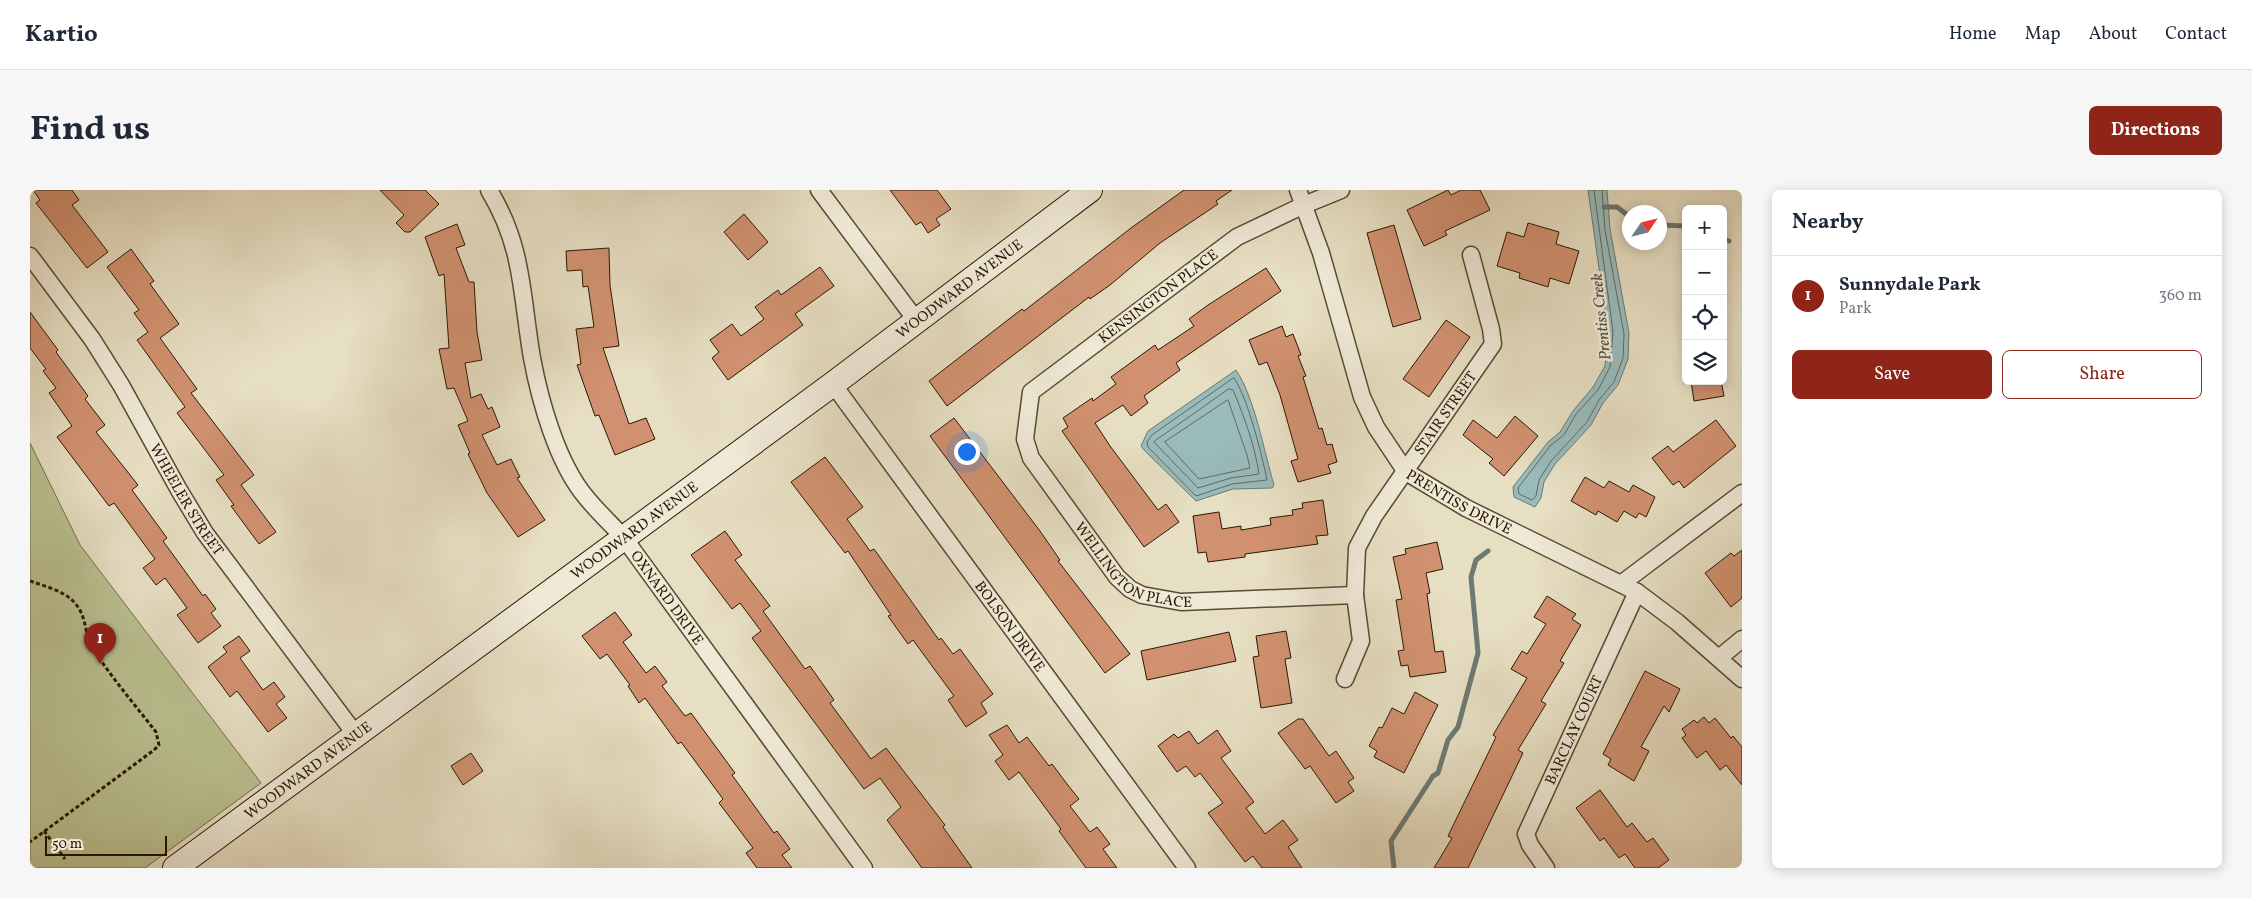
<!DOCTYPE html>
<html lang="en">
<head>
<meta charset="utf-8">
<style>
	:root { --surface:#fff; --page:#f6f6f7; --text:#1f2937; --muted:#747a83; --line:#e0e1e3; --accent:#8f2418 }
	body { margin:0; font-family:Vollkorn,serif; background:var(--page); color:var(--text) }
	.controls { position:absolute; right:15px; top:15px; display:grid; overflow:hidden; border-radius:8px; box-shadow:0 2px 12px #0003 }
	.controls button { width:45px; height:45px; display:grid; place-items:center; padding:0; border:0; border-bottom:1px solid var(--line); background:var(--surface); color:var(--text); font:25px sans-serif }
	.compass { position:absolute; left:1592px; top:15px; width:45px; height:45px; border-radius:50%; background:var(--surface); box-shadow:0 2px 12px #0003; rotate:55deg }
	.scale { position:absolute; left:15px; bottom:12px; width:122px; box-sizing:border-box; padding-left:5px; border:2px solid #2a1802; border-top:0; font-size:14px; line-height:18px; white-space:nowrap; color:#2a1802; -webkit-text-stroke:4px #efead8; paint-order:stroke }
	.you { position:absolute; left:936px; top:261px; width:18px; height:18px; margin:-12px; border:4px solid #fff; border-radius:50%; background:#1a73e8; box-shadow:0 0 0 8px #1a73e833 }
	.badge { display:grid; place-items:center; width:32px; height:32px; border-radius:50%; background:var(--accent); color:#fff; font-size:16px; font-weight:700 }
	.pin { position:absolute; translate:-50% -41px; filter:drop-shadow(0 1px 2px #0008) }
	.pin::after { content:''; position:absolute; top:26px; width:18px; height:15px; background:inherit; clip-path:polygon(0 0,100% 0,50% 100%) }
	.list { margin:0; padding:0; list-style:none }
	h2 { display:flex; justify-content:space-between; align-items:center; height:65px; margin:0; padding:0 20px; font-size:21px }
	h2 small { font-size:16px; font-weight:400; color:var(--muted) }
	.list li { display:grid; grid-template-columns:32px 1fr auto; gap:15px; align-items:center; box-sizing:border-box; height:80px; padding:0 20px; border-top:1px solid var(--line) }
	.list b { display:block; font-size:19px; white-space:nowrap }
	.list p { margin:0; font-size:16px; white-space:nowrap; color:var(--muted) }
	.list em { font-size:16px; font-style:normal; color:var(--muted) }
	.actions { display:flex; gap:10px; padding:15px 20px }
	.actions a { flex:1; padding:11px 0; border:1px solid var(--accent); border-radius:8px; text-align:center; font-size:18px; color:var(--accent) }
	.actions .main { background:var(--accent); color:#fff }
	.icon { flex:none; width:28px; height:28px; fill:none; stroke:currentColor; stroke-width:2; stroke-linecap:round; stroke-linejoin:round }
	.map { position:relative; flex:none; width:1712px; height:678px; overflow:hidden; border-radius:8px }
	header { display:flex; align-items:center; gap:30px; box-sizing:border-box; height:70px; padding:0 25px; background:var(--surface); border-bottom:1px solid var(--line) }
	header strong { font-size:24px }
	nav { display:flex; gap:28px; margin-inline-start:auto; font-size:18px }
	.intro { display:flex; align-items:center; justify-content:space-between; box-sizing:border-box; height:120px; padding:0 30px }
	h1 { margin:0; font-size:35px }
	.button { padding:12px 22px; border-radius:8px; background:var(--accent); color:#fff; font-size:18px; font-weight:700 }
	main { display:flex; gap:30px; padding:0 30px }
	aside { flex:1; background:var(--surface); border-radius:8px; box-shadow:0 2px 12px #0003 }
	.map>svg:first-child { display:block }
</style>
</head>
<body>
<header>
<strong>Kartio</strong>
<nav><a>Home</a><a>Map</a><a>About</a><a>Contact</a></nav>
</header>
<div class="intro"><h1>Find us</h1><a class="button">Directions</a></div>
<main>
<div class="map">
<svg width="1712" height="678" viewBox="0 0 1712 678">
	<rect width="100%" height="100%" fill="#e7dfc3"/>
	<filter id="stains"><feTurbulence type="fractalNoise" baseFrequency=".004" numOctaves="4"/><feColorMatrix values="0 0 0 0 .2 0 0 0 0 .09 0 0 0 0 .02 0 0 0 .5 -.17"/></filter>
	<radialGradient id="worn" r=".72"><stop offset=".6" stop-color="#630" stop-opacity="0"/><stop offset="1" stop-color="#630" stop-opacity=".3"/></radialGradient>
	<path fill="#bac090" stroke="#726c49" d="M 0,253 L 50,355 L 231,593 L 115,678 L 0,678 Z"/>
	<path fill="#99bbbc" stroke="#6d7a72" d="M 1558,0 L 1577,0 L 1580,39 L 1599,143 L 1598,169 L 1588,195 L 1573,213 L 1561,235 L 1525,274 L 1514,292 L 1511,308 L 1505,317 L 1484,307 L 1483,297 L 1518,252 L 1530,242 L 1543,221 L 1563,197 L 1575,176 L 1578,142 Z
		M 1206,180 C 1225,208 1234,262 1244,295 L 1242,298 L 1203,299 L 1166,311 L 1114,260 L 1111,256 L 1118,241 Z"/>
	<g fill="none" stroke-linecap="round" stroke-linejoin="round">
		<path stroke="#626a5f" stroke-width="1" d="M 1564,0 L 1583,142 L 1580,177 L 1568,200 L 1546,224 L 1534,245 L 1521,255 L 1488,298 L 1489,304 L 1502,310 L 1506,306 L 1509,290 L 1521,271 L 1557,232 L 1569,210 L 1584,192 L 1593,168 L 1594,144 L 1575,40 L 1572,0
			M 1204,188 C 1218,208 1232,266 1237,290 L 1202,294 L 1166,306 L 1118,257 L 1117,252 L 1122,245 Z
			M 1199,199 L 1203,200 C 1214,226 1225,256 1229,284 L 1201,288 L 1168,298 L 1124,252 Z
			M 1198,210 L 1217,265 L 1220,278 L 1169,289 L 1135,252 Z"/>
		<path stroke="#6d7a72" stroke-width="5" d="M 1574,17 L 1587,17 L 1600,27
			M 1630,35 L 1656,36
			M 1693,49 L 1699,51
			M 1364,678 L 1361,651 L 1403,586 L 1408,583 L 1418,550 L 1428,537 L 1448,463 L 1441,387 L 1446,370 L 1458,361"/>
	</g>
	<path fill="#d19170" stroke="#2a1802" d="M 3,0 L 42,0 L 49,10 L 42,15 L 78,62 L 57,78 L 6,13 L 10,10 Z
		M 350,0 L 395,0 L 409,14 L 380,42 L 375,42 L 366,33 L 374,25 Z
		M 860,0 L 907,0 L 921,19 L 906,29 L 910,35 L 898,43 L 891,32 L 886,35 Z
		M 1154,0 L 1202,0 L 1186,11 L 1188,14 L 1130,53 L 1080,95 L 1060,109 L 1059,107 L 917,216 L 899,191 L 992,119 L 994,121 L 1101,38 Z
		M 1418,0 L 1421,5 L 1431,0 L 1450,0 L 1460,20 L 1415,41 L 1417,45 L 1394,56 L 1377,20 Z
		M 714,24 L 738,52 L 718,70 L 694,42 Z
		M 1498,33 L 1529,42 L 1526,54 L 1549,61 L 1539,94 L 1520,88 L 1518,97 L 1489,88 L 1490,83 L 1467,76 L 1477,42 L 1494,47 Z
		M 427,34 L 435,55 L 426,58 L 439,92 L 444,92 L 447,142 L 452,170 L 435,173 L 441,208 L 451,204 L 458,219 L 462,217 L 470,237 L 452,245 L 467,275 L 481,269 L 490,287 L 487,288 L 515,330 L 488,347 L 457,303 L 438,264 L 440,263 L 428,235 L 438,231 L 424,198 L 417,199 L 409,159 L 419,158 L 414,84 L 409,86 L 395,47 Z
		M 1364,35 L 1391,129 L 1363,137 L 1337,43 Z
		M 579,58 L 580,95 L 589,156 L 573,158 L 599,234 L 616,228 L 625,249 L 585,265 L 569,225 L 565,226 L 547,175 L 551,174 L 546,139 L 564,137 L 558,96 L 553,97 L 552,80 L 537,81 L 536,61 Z
		M 101,59 L 124,91 L 120,94 L 149,134 L 130,148 L 167,199 L 161,203 L 224,285 L 211,295 L 246,342 L 229,354 L 201,316 L 204,315 L 186,290 L 194,285 L 147,223 L 155,217 L 107,150 L 118,142 L 104,123 L 109,120 L 77,77 Z
		M 790,77 L 804,96 L 765,124 L 773,135 L 698,190 L 682,168 L 689,162 L 680,150 L 702,134 L 711,146 L 734,129 L 725,117 L 748,100 L 751,105 Z
		M 1236,78 L 1251,101 L 1146,173 L 1150,180 L 1114,206 L 1118,213 L 1101,226 L 1093,215 L 1065,233 L 1080,256 L 1128,320 L 1136,314 L 1149,332 L 1114,357 L 1032,241 L 1038,237 L 1033,228 L 1062,208 L 1063,211 L 1086,194 L 1081,187 L 1125,155 L 1128,160 L 1164,136 L 1159,129 L 1178,115 Z
		M 0,122 L 28,160 L 26,162 L 58,206 L 55,209 L 75,235 L 66,242 L 108,295 L 102,300 L 137,348 L 133,351 L 173,406 L 175,404 L 186,419 L 181,423 L 191,436 L 168,453 L 147,425 L 157,418 L 135,388 L 126,395 L 113,378 L 125,369 L 84,313 L 79,316 L 27,247 L 42,236 L 19,203 L 26,198 L 13,181 L 16,179 L 0,158 Z
		M 1416,130 L 1440,147 L 1399,207 L 1373,189 Z
		M 1252,136 L 1256,147 L 1263,144 L 1271,165 L 1268,166 L 1276,186 L 1273,187 L 1289,239 L 1292,238 L 1297,255 L 1302,254 L 1307,272 L 1298,275 L 1301,283 L 1268,292 L 1261,271 L 1268,269 L 1250,205 L 1237,172 L 1229,175 L 1219,150 Z
		M 1661,191 L 1691,191 L 1694,206 L 1664,211 Z
		M 1485,226 L 1508,246 L 1474,286 L 1459,273 L 1463,269 L 1433,245 L 1443,230 L 1467,248 Z
		M 924,228 L 1010,341 L 1030,370 L 1028,371 L 1100,464 L 1075,483 L 900,246 Z
		M 1686,230 L 1706,256 L 1654,298 L 1649,291 L 1643,295 L 1622,268 L 1638,256 L 1643,262 Z
		M 795,267 L 833,317 L 817,329 L 840,361 L 844,359 L 909,450 L 911,448 L 923,464 L 930,459 L 963,504 L 951,513 L 957,523 L 936,537 L 918,510 L 924,506 L 883,450 L 878,454 L 858,426 L 861,425 L 818,361 L 815,363 L 761,292 Z
		M 1555,287 L 1574,298 L 1579,291 L 1599,302 L 1603,295 L 1625,307 L 1616,327 L 1609,323 L 1606,328 L 1594,321 L 1587,332 L 1568,321 L 1566,325 L 1541,311 Z
		M 1293,310 L 1298,345 L 1286,346 L 1288,354 L 1215,364 L 1215,367 L 1178,372 L 1176,362 L 1168,363 L 1163,326 L 1189,322 L 1192,339 L 1211,336 L 1211,340 L 1241,335 L 1240,328 L 1263,325 L 1262,320 L 1273,318 L 1272,313 Z
		M 695,341 L 712,365 L 705,370 L 740,416 L 733,421 L 775,479 L 780,476 L 804,510 L 800,513 L 841,569 L 856,558 L 915,635 L 913,637 L 942,678 L 892,678 L 857,630 L 871,617 L 850,588 L 834,599 L 722,448 L 731,441 L 710,413 L 702,419 L 661,365 Z
		M 1407,352 L 1413,379 L 1396,383 L 1400,403 L 1397,404 L 1405,462 L 1413,461 L 1416,482 L 1380,487 L 1378,475 L 1371,476 L 1368,461 L 1374,460 L 1366,410 L 1372,409 L 1363,367 L 1376,364 L 1375,359 Z
		M 1712,360 L 1712,408 L 1701,417 L 1675,383 L 1701,363 L 1704,366 Z
		M 1517,406 L 1546,424 L 1542,429 L 1551,435 L 1530,471 L 1534,473 L 1511,511 L 1516,514 L 1488,560 L 1493,563 L 1438,678 L 1404,678 L 1422,648 L 1418,646 L 1466,547 L 1463,545 L 1497,488 L 1481,479 L 1492,461 L 1497,464 L 1516,434 L 1504,427 Z
		M 585,422 L 602,445 L 593,452 L 616,483 L 625,476 L 637,492 L 632,496 L 655,526 L 661,523 L 705,583 L 702,585 L 744,643 L 747,641 L 760,659 L 752,665 L 762,678 L 727,678 L 716,663 L 723,658 L 689,613 L 693,609 L 651,552 L 648,554 L 615,508 L 609,513 L 598,496 L 600,495 L 577,464 L 570,469 L 552,446 Z
		M 1256,441 L 1261,468 L 1255,469 L 1262,513 L 1231,518 L 1223,467 L 1229,466 L 1226,446 Z
		M 1199,442 L 1206,471 L 1117,490 L 1111,461 Z
		M 209,446 L 220,461 L 210,468 L 233,500 L 244,492 L 255,507 L 246,514 L 257,528 L 238,542 L 207,501 L 200,507 L 178,477 L 197,462 L 193,457 Z
		M 1615,481 L 1650,499 L 1639,522 L 1634,516 L 1611,557 L 1619,561 L 1604,591 L 1578,575 L 1581,569 L 1573,564 Z
		M 1385,502 L 1408,515 L 1374,583 L 1344,567 L 1347,561 L 1339,556 L 1349,537 L 1352,538 L 1362,518 L 1374,524 Z
		M 1674,527 L 1679,533 L 1685,528 L 1701,548 L 1703,546 L 1712,557 L 1712,595 L 1696,575 L 1690,580 L 1676,561 L 1667,568 L 1652,548 L 1656,545 L 1652,539 L 1664,530 L 1667,533 Z
		M 1268,529 L 1273,529 L 1299,566 L 1306,561 L 1324,588 L 1318,592 L 1324,601 L 1306,613 L 1280,576 L 1275,579 L 1248,543 Z
		M 977,535 L 989,553 L 997,547 L 1019,576 L 1022,574 L 1037,594 L 1049,609 L 1040,616 L 1060,642 L 1067,637 L 1080,654 L 1073,659 L 1087,678 L 1056,678 L 1029,641 L 1031,639 L 989,582 L 979,590 L 965,571 L 973,565 L 959,545 Z
		M 1187,540 L 1201,561 L 1191,568 L 1224,612 L 1216,618 L 1235,644 L 1253,630 L 1268,650 L 1258,657 L 1272,678 L 1232,678 L 1223,666 L 1215,672 L 1178,623 L 1193,613 L 1170,583 L 1165,587 L 1156,576 L 1147,582 L 1128,556 L 1144,544 L 1148,548 L 1159,541 L 1168,554 Z
		M 441,563 L 453,581 L 433,595 L 421,576 Z
		M 1570,600 L 1597,637 L 1602,633 L 1617,652 L 1623,648 L 1639,670 L 1628,678 L 1605,678 L 1595,664 L 1589,668 L 1574,648 L 1570,651 L 1546,618 Z"/>
	<g fill="none" stroke-linecap="round" stroke-linejoin="round">
		<defs>
			<g id="street">
				<path id="s1" d="M 459,0 C 494,58 491,104 502,168 C 510,211 527,272 555,306 C 567,321 581,334 594,348 L 834,678"/>
				<path d="M 789,0 L 886,130"/>
				<path id="s2" d="M 1268,0 L 1291,63 L 1332,207 L 1346,237 L 1376,282 L 1436,318 L 1607,402 L 1647,432 L 1712,489"/>
				<path id="s3" d="M 1311,0 L 1274,15 L 1207,47 L 1001,202 L 995,249 L 1001,268 L 1087,387 L 1100,399 L 1112,405 L 1151,412 L 1325,405"/>
				<path id="s4" d="M 0,66 L 62,149 L 91,195 L 149,300 L 175,343 L 326,545"/>
				<path id="s5" d="M 803,194 L 1157,678"/>
				<path d="M 1591,394 L 1712,303"/>
				<path d="M 1689,468 L 1712,449"/>
				<path id="s6" d="M 1315,489 L 1331,451 L 1325,405 L 1327,358 L 1344,326 L 1463,154 L 1461,139 L 1441,65"/>
				<path id="s7" d="M 1516,678 L 1500,655 L 1496,644 L 1607,402"/>
			</g>
			<g id="secondary">
				<path id="s8" d="M 145,678 L 803,194 L 1060,0"/>
			</g>
		</defs>
		<use href="#street" stroke="#594a32" stroke-width="19"/>
		<use href="#secondary" stroke="#2a1802" stroke-width="26"/>
		<path stroke="#2a1802" stroke-width="3" stroke-dasharray="4 2.5" stroke-linecap="butt" d="M 0,391 C 14,396 31,400 42,410 C 58,425 53,442 63,459 C 82,488 105,515 126,542 L 129,555 L 124,560 L 0,652
			M 14,641 L 35,669"/>
		<use href="#street" stroke="#efead8" stroke-width="16"/>
		<use href="#secondary" stroke="#efead8" stroke-width="24"/>
	</g>
	<g text-anchor="middle" stroke-width="5" stroke-linejoin="round" paint-order="stroke">
		<g font-size="15" fill="#2a1802" stroke="#efead8">
			<text dy="5" stroke="none"><textPath href="#s8" startOffset="975">WOODWARD AVENUE</textPath></text>
			<text transform="translate(1128 106) rotate(-37)" y="5">KENSINGTON PLACE</text>
			<text dy="5" stroke="none"><textPath href="#s6" startOffset="296">STAIR STREET</textPath></text>
			<text dy="5" stroke="none"><textPath href="#s4" startOffset="290">WHEELER STREET</textPath></text>
			<text dy="5" stroke="none"><textPath href="#s2" startOffset="365">PRENTISS DRIVE</textPath></text>
			<text dy="5" stroke="none"><textPath href="#s8" startOffset="570">WOODWARD AVENUE</textPath></text>
			<text dy="5" stroke="none"><textPath href="#s3" startOffset="594">WELLINGTON PLACE</textPath></text>
			<text dy="5" stroke="none"><textPath href="#s1" startOffset="455">OXNARD DRIVE</textPath></text>
			<text dy="5" stroke="none"><textPath href="#s5" startOffset="300">BOLSON DRIVE</textPath></text>
			<text dy="5" stroke="none"><textPath href="#s7" startOffset="154">BARCLAY COURT</textPath></text>
			<text dy="5" stroke="none"><textPath href="#s8" startOffset="165">WOODWARD AVENUE</textPath></text>
		</g>
		<g font-size="16" font-style="italic" fill="#515143" stroke="#efead8">
			<text transform="translate(1570 127) rotate(-96)" y="6">Prentiss Creek</text>
		</g>
	</g>
	<rect width="100%" height="100%" filter="url(#stains)"/>
	<rect width="100%" height="100%" fill="url(#worn)"/>
</svg>
<div class="controls">
<button>+</button>
<button>−</button>
<button><svg class="icon" aria-label="locate" viewBox="0 0 24 24"><circle cx="12" cy="12" r="6"/><path d="M12 2v4M12 18v4M2 12h4M18 12h4"/></svg></button>
<button><svg class="icon" aria-label="layers" viewBox="0 0 24 24"><path d="M12 4l9 5-9 5-9-5zM3 14l9 5 9-5"/></svg></button>
</div>
<svg class="compass" viewBox="-18 -18 36 36"><path d="M0-13l5 13h-10z" fill="#e53935"/><path d="M0 13l5-13h-10z" fill="#747a83"/></svg>
<div class="scale">50 m</div>
<div class="you"></div>
<div class="pin badge" style="left:70px;top:474px">1</div>
</div>
<aside>
<h2>Nearby<small></small></h2>
<ul class="list">
<li><span class="badge">1</span><div><b>Sunnydale Park</b><p>Park</p></div><em>360 m</em></li>
</ul>
<div class="actions"><a class="main">Save</a><a>Share</a></div>
</aside>
</main>
</body>
</html>
